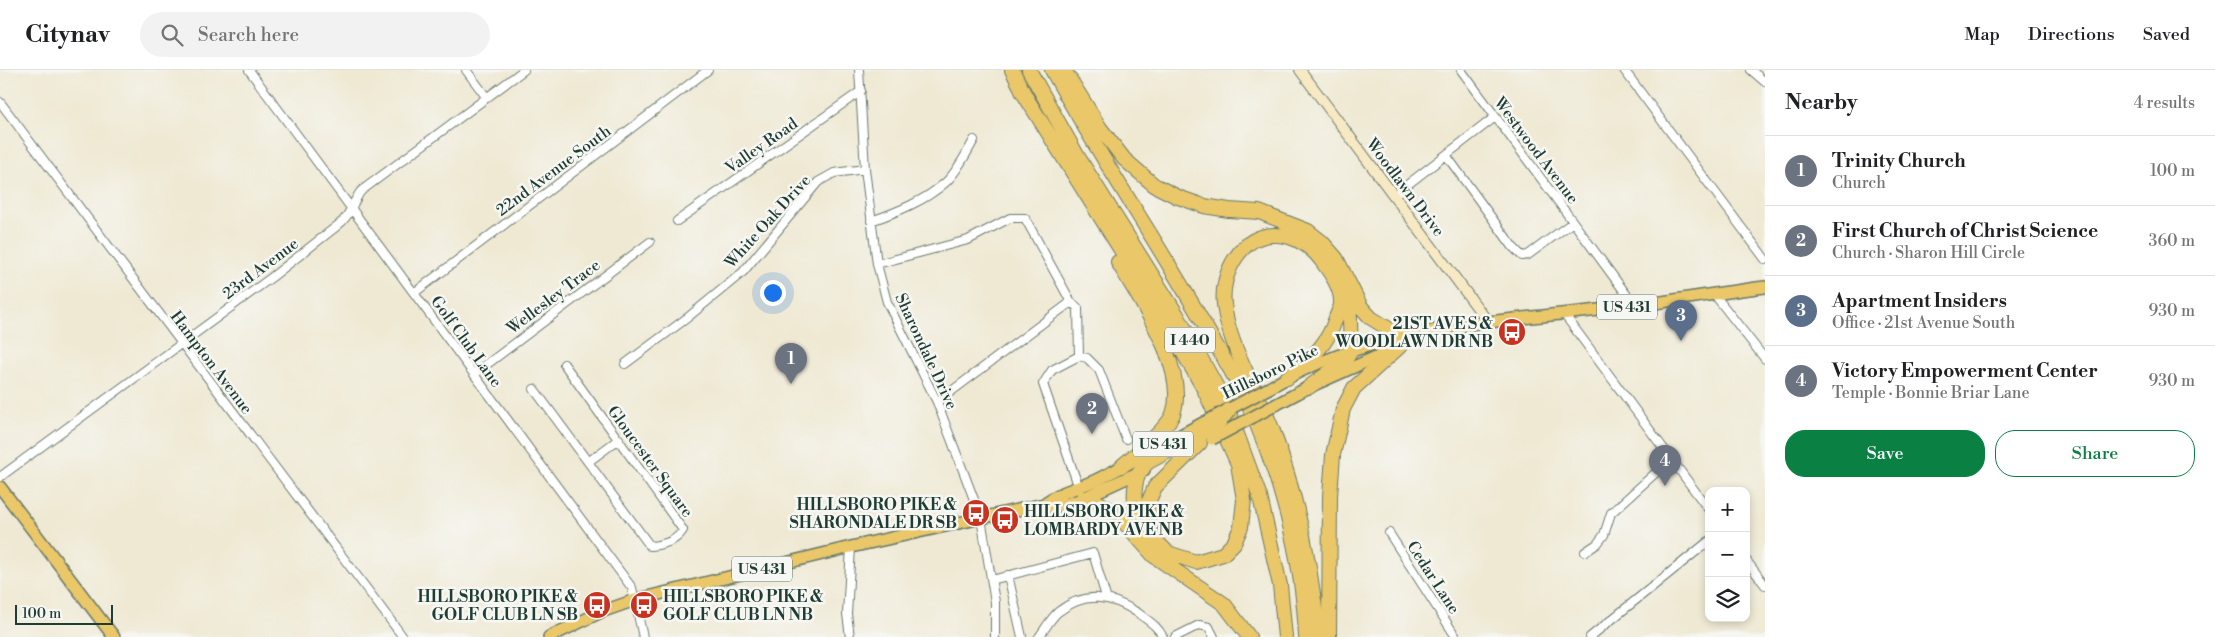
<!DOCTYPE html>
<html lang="en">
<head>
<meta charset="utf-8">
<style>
	:root { --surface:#fff; --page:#f2f2f2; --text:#202124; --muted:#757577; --line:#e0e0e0; --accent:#0b8043 }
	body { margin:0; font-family:"Libre Bodoni",serif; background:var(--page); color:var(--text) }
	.controls { position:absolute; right:15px; bottom:15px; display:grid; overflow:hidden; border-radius:10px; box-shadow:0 2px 8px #0003 }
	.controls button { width:45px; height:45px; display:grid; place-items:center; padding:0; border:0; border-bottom:1px solid var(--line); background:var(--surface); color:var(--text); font:25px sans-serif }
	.scale { position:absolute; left:15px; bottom:12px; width:98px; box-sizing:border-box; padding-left:5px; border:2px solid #1f3d34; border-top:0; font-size:14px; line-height:18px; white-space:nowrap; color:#1f3d34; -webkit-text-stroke:4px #f6f6f2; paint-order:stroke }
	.you { position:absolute; left:772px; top:222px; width:18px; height:18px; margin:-12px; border:4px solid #fff; border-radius:50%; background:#1a73e8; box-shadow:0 0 0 8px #1a73e833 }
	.badge { display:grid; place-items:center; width:32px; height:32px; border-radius:50%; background:var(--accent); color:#fff; font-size:16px; font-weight:700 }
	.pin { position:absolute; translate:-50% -41px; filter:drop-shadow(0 1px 2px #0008) }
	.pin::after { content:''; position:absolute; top:26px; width:18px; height:15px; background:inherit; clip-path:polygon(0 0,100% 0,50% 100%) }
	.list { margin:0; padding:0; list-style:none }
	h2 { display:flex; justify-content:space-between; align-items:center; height:65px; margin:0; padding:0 20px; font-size:21px }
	h2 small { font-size:16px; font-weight:400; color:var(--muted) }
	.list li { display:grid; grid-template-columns:32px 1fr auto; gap:15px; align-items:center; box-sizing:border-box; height:70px; padding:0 20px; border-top:1px solid var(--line) }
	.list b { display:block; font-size:19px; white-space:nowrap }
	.list p { margin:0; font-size:16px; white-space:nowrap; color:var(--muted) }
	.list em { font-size:16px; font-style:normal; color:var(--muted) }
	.actions { display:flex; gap:10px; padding:15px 20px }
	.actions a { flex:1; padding:11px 0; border:1px solid var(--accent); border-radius:20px; text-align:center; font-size:18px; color:var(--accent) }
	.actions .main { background:var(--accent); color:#fff }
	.icon { flex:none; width:28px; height:28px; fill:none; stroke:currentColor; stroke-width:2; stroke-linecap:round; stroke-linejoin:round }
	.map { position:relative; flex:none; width:1765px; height:567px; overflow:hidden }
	header { display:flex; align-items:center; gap:30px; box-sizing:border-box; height:70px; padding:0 25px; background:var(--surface); border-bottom:1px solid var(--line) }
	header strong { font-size:24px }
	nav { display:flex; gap:28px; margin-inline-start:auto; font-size:18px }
	.search { width:350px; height:45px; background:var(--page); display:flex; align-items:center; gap:12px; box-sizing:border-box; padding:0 18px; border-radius:28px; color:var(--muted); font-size:19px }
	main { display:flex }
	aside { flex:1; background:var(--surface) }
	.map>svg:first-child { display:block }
</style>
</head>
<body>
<header>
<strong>Citynav</strong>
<div class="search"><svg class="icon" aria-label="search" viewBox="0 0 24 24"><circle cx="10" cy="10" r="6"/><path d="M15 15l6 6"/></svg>Search here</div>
<nav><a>Map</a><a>Directions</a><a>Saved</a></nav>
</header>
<main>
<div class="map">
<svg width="1765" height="567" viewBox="0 0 1765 567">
	<rect width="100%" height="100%" fill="#f6f6f2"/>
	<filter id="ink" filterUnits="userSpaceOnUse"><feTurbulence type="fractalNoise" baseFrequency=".02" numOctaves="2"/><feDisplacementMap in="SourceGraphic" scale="10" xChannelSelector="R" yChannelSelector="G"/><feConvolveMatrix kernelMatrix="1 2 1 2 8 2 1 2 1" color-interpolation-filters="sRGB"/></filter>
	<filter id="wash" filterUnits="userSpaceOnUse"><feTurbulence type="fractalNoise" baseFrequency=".0096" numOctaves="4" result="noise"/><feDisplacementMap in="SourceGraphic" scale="20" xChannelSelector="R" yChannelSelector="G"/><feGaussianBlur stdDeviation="1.12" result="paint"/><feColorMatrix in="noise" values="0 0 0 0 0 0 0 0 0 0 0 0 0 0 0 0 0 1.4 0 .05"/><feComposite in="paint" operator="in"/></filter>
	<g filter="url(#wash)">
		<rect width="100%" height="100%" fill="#efe9d3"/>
	</g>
	<g filter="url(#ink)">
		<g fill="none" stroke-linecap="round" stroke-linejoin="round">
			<defs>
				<path id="minor" d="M 249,0 L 632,518 L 643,567
					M 466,0 L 487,28
					M 859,0 L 865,99 L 877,194 L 887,232 L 937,332 L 981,448 L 995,532 L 995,567
					M 1461,0 L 1635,236
					M 1624,0 L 1765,189
					M 1751,0 L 1765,12
					M 0,32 L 403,567
					M 1446,85 L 1513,177 L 1522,186 L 1528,185 L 1573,152
					M 1394,125 L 1495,47
					M 677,151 L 861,21
					M 871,151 C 897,142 925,131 946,112 C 957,102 966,84 974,70
					M 877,194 L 968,170 L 1010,148 L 1025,148 L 1071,232 L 1078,238 L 1079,286
					M 414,223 L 708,0
					M 1714,224 L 1765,289
					M 1564,244 L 1709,440
					M 625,294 L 687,248 L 743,202 L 818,112 L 834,103 L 865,99
					M 474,304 L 650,172
					M 534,319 L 650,476 C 663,475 676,472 683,460 L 564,294
					M 937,332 L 1071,232
					M 588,392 L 619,369
					M 0,407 L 272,207 L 337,156 C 350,147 352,133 361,121 L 524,0
					M 1080,421 L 1043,314 L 1052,300 L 1079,286 L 1087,288 L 1099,300 L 1126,369
					M 1389,463 L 1456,567
					M 1585,482 L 1597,474 L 1604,465 L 1611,443 L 1671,389
					M 1746,490 L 1765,515
					M 1008,505 L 1022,567
					M 992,510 L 1093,483 L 1106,527
					M 850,567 L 847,544 L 851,477
					M 1039,567 C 1045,559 1051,548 1058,542 C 1085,521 1111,525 1138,543 C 1147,550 1158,556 1163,567
					M 1175,567 L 1199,555 L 1209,557 L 1214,567
					M 1590,567 L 1709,471"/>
				<path id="secondary" d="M 1300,0 L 1488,252"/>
				<path id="primary" d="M 1269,318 C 1373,256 1501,251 1618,238 C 1667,232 1716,223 1765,217
					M 1277,334 L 1309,317 L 1394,279
					M 0,417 L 114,567
					M 1044,434 L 1055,437 L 1079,430 L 1144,400
					M 549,567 L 601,542 L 635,530 L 851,477 L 1044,434 C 1058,422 1079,418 1096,410 C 1133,392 1169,371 1205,352"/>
				<path id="motorway" d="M 1012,0 L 1027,29
					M 1029,0 L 1078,87 L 1177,245 L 1226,334 L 1260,427 L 1280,515 L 1285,567
					M 1052,0 C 1102,92 1162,178 1213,270 C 1223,287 1234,305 1243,323 C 1278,396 1303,486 1306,567
					M 1064,0 L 1100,58 L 1124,89 L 1154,115 L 1178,127 L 1204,136 L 1229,140 L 1259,142 L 1308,161 L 1322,172 L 1336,188 L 1361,237 L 1371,248 L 1402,267
					M 1022,21 L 1167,254 L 1204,319 L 1238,394 L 1244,430 L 1241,457 L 1234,473 L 1223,484 L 1196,492 L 1168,483 L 1151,466 L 1147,435 L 1155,417 L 1200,373
					M 1118,192 C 1139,229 1189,300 1173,344 C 1168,357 1134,386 1122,396
					M 1287,308 C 1310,289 1326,278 1336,248 C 1337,244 1341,238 1341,234 C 1342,218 1330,202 1321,190 C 1311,176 1293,165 1276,165 C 1242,163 1220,204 1224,234 C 1229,280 1259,321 1274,364 C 1298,431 1312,497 1318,567
					M 1309,317 L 1345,291 L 1351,281 L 1349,220
					M 1083,428 L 1096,431 L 1116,443 L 1154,486 L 1224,534 L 1249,567
					M 1144,470 C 1135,447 1126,406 1150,391 L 1208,360
					M 1329,567 L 1330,426 L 1333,385 L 1343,339 L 1354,318 L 1400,276"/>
			</defs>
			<use href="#minor" stroke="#68796c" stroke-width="10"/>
			<use href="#secondary" stroke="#68796c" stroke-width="12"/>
			<use href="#primary" stroke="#68796c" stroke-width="14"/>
			<use href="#motorway" stroke="#68796c" stroke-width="16"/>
			<use href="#minor" stroke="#fff" stroke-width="8"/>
			<use href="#secondary" stroke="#f7e9c3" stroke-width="10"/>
			<use href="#primary" stroke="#eac769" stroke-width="11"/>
			<use href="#motorway" stroke="#eac769" stroke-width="14"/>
			<defs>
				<path id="primary-bridge" d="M 1205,352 L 1269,318
					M 1212,369 L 1277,334"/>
				<path id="motorway-bridge" d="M 1208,360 L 1221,350 L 1229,340"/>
			</defs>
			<use href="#primary-bridge" stroke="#68796c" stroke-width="14" stroke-linecap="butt"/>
			<use href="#motorway-bridge" stroke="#68796c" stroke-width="16" stroke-linecap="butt"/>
			<use href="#primary-bridge" stroke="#eac769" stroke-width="11"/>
			<use href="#motorway-bridge" stroke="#eac769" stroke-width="14"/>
		</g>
	</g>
	<defs>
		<symbol id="bus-disc" viewBox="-11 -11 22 22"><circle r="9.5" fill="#c8321e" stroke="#f6f6f2"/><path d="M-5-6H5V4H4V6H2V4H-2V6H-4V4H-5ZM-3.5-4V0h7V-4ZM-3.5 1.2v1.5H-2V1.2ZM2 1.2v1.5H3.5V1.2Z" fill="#fff"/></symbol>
	</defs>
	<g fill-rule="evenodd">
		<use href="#bus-disc" x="1496" y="246" width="32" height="32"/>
		<use href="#bus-disc" x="960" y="427" width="32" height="32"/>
		<use href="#bus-disc" x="989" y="434" width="32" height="32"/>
		<use href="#bus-disc" x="581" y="519" width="32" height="32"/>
		<use href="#bus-disc" x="628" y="519" width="32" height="32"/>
	</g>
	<g text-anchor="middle" stroke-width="5" stroke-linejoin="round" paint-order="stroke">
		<g fill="#f6f6f2" stroke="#60746d" stroke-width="1">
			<rect x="1597" y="224.5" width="60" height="25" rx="4"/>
			<rect x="1165" y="257.5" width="50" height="25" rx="4"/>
			<rect x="1133" y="361.5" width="60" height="25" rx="4"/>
			<rect x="732" y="486.5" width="60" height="25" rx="4"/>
		</g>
		<g font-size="15" font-weight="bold" fill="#1f3d34">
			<text x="1627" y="242">US 431</text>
			<text x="1190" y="275">I 440</text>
			<text x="1163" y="379">US 431</text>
			<text x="762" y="504">US 431</text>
		</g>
		<g font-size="16" fill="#1f3d34" stroke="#f6f6f2">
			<text transform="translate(761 75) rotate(-35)" y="6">Valley Road</text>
			<text transform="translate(1537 80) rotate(53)" y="6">Westwood Avenue</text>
			<text transform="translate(553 100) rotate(-37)" y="6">22nd Avenue South</text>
			<text transform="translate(1406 117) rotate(53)" y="6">Woodlawn Drive</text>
			<text transform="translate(767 151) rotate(-48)" y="6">White Oak Drive</text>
			<text transform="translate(260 198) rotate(-37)" y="6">23rd Avenue</text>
			<text transform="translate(553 226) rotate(-37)" y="6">Wellesley Trace</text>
			<text transform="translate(467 271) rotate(54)" y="6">Golf Club Lane</text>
			<text transform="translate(927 281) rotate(65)" y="6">Sharondale Drive</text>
			<text transform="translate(212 292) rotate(53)" y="6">Hampton Avenue</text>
			<text transform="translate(1270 301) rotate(-26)" y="6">Hillsboro Pike</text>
			<text transform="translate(651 391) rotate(54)" y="6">Gloucester Square</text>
			<text transform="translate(1434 507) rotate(57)" y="6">Cedar Lane</text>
		</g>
		<g font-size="16" font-weight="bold" fill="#1f3d34" stroke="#f6f6f2" text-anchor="end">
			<text x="1493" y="259">21ST AVE S &amp;<tspan x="1493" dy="18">WOODLAWN DR NB</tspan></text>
			<text x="957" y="440">HILLSBORO PIKE &amp;<tspan x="957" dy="18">SHARONDALE DR SB</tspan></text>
			<text x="1024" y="447" text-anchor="start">HILLSBORO PIKE &amp;<tspan x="1024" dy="18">LOMBARDY AVE NB</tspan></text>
			<text x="578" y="532">HILLSBORO PIKE &amp;<tspan x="578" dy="18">GOLF CLUB LN SB</tspan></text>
			<text x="663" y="532" text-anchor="start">HILLSBORO PIKE &amp;<tspan x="663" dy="18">GOLF CLUB LN NB</tspan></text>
		</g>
	</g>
</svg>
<div class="controls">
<button>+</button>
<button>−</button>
<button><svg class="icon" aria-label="layers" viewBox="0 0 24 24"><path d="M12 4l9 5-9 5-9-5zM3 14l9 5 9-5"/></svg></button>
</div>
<div class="scale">100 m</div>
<div class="you"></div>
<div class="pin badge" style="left:791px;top:314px;background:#6b7280">1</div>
<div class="pin badge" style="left:1092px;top:364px;background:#6b7280">2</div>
<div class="pin badge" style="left:1681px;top:271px;background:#5c6f8a">3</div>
<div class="pin badge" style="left:1665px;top:416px;background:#6b7280">4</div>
</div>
<aside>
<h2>Nearby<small>4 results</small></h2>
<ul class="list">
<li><span class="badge" style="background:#6b7280">1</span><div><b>Trinity Church</b><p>Church</p></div><em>100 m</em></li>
<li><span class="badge" style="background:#6b7280">2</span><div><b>First Church of Christ Science</b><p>Church · Sharon Hill Circle</p></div><em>360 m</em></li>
<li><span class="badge" style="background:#5c6f8a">3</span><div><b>Apartment Insiders</b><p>Office · 21st Avenue South</p></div><em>930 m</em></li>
<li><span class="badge" style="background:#6b7280">4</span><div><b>Victory Empowerment Center</b><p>Temple · Bonnie Briar Lane</p></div><em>930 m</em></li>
</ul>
<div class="actions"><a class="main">Save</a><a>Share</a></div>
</aside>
</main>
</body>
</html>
